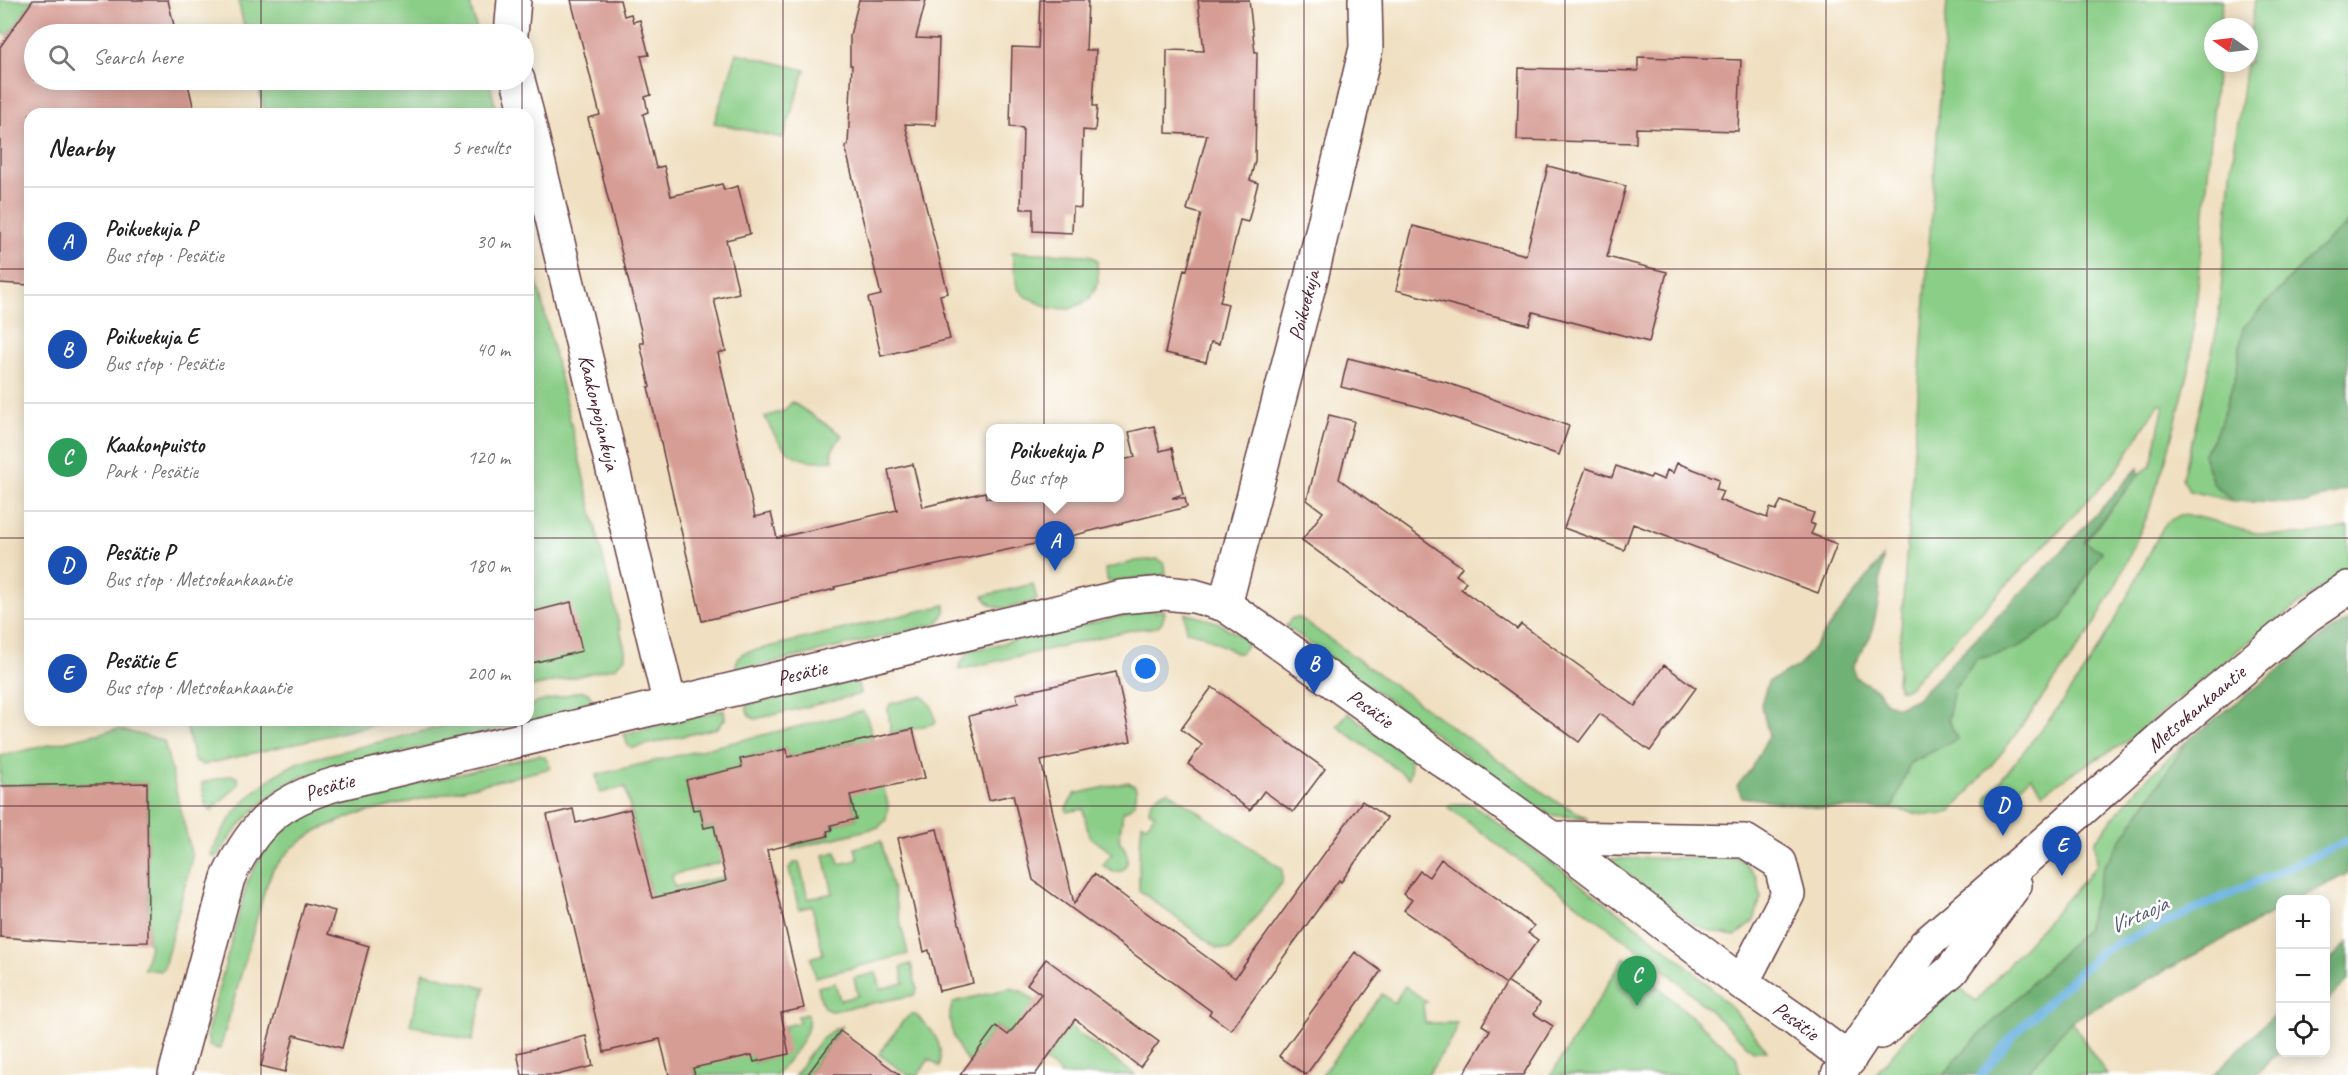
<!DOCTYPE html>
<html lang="en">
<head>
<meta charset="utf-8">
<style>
	:root { --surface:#fff; --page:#f6f6f6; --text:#222; --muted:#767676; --line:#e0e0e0; --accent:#7c3aed }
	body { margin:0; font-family:Caveat,sans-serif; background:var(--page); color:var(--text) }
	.controls { position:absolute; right:18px; bottom:18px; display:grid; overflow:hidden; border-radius:12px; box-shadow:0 3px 15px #0003 }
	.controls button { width:54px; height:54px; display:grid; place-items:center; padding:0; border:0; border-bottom:2px solid var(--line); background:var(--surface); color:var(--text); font:30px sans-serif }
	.compass { position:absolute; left:2204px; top:18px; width:54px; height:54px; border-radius:50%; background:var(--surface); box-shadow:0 3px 15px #0003; rotate:284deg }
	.you { position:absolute; left:1146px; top:669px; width:21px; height:21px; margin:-15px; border:4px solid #fff; border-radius:50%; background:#1a73e8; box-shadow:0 0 0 9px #1a73e833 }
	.badge { display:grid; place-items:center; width:39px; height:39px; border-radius:50%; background:var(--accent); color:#fff; font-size:20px; font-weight:700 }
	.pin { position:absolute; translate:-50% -50px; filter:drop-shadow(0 2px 3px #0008) }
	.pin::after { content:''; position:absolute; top:32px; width:21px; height:18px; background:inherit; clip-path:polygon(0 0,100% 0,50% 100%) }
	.popup { position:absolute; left:986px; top:424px; width:138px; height:78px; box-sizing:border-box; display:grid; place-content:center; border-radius:12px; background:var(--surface); filter:drop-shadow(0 2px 4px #0005); font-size:20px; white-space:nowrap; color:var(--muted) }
	.popup b { font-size:22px; color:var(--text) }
	.popup::after { content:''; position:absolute; left:50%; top:100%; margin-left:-12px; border:12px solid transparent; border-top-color:var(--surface) }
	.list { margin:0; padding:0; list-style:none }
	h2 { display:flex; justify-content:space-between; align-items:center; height:78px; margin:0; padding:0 24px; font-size:26px }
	h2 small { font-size:20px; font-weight:400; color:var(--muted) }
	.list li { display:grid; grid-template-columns:39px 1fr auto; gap:18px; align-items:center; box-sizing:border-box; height:108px; padding:0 24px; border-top:2px solid var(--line) }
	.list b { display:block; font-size:22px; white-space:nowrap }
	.list p { margin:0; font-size:20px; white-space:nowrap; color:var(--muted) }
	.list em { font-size:20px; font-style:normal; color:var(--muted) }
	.icon { flex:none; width:33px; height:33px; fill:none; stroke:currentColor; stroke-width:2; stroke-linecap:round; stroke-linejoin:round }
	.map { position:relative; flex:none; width:2348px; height:1075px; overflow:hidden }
	.search { position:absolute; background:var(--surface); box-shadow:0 3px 15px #0003; left:24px; top:24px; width:510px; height:66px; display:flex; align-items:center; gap:15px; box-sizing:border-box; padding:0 21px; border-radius:33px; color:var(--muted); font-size:22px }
	.panel { position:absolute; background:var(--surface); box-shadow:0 3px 15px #0003; left:24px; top:108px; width:510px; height:618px; border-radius:18px }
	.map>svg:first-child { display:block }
</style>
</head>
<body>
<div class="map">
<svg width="2348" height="1075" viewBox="0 0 2348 1075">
	<rect width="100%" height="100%" fill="#fff"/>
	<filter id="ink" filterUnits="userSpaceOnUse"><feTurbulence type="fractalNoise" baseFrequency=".0167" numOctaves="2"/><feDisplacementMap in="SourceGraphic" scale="12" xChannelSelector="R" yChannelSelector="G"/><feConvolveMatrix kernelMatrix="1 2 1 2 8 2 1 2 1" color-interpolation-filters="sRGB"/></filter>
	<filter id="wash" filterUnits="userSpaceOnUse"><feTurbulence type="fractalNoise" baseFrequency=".008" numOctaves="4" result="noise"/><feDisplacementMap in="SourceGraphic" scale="24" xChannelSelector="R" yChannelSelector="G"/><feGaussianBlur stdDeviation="1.35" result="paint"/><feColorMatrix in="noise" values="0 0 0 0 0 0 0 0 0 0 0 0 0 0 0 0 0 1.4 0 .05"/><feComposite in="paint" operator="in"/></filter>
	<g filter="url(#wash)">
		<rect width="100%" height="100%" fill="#f0e0c1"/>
		<path fill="#8ace87" stroke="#6a7659" stroke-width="1.5" d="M 0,0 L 33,0 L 8,36 L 0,31 Z
			M 238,0 L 469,0 L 478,34 L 246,34 Z
			M 1947,0 L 2223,0 L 2219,27 L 2213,27 L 2213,63 L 2217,63 L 2202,248 L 2189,370 L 2166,459 L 2148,514 L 2120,577 L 2090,632 L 2004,750 L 1953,810 C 1937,821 1911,812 1892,809 L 1910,763 L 1957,739 L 1948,719 L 1954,688 L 1977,659 L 2016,649 L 2102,552 L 2084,543 L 2139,474 L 2151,466 L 2164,404 L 2160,403 C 2144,425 2131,450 2115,472 L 1909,687 L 1903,690 L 1899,689 L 1897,683 Z
			M 2255,0 L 2348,0 L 2348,223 L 2314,253 L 2243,328 L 2236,375 L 2218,430 L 2203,455 L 2213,483 L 2233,501 L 2190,491 L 2182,478 L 2200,408 L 2218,324 L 2231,174 L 2246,63 L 2249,63 L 2249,41 Z
			M 737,53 L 805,70 L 783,138 L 714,123 Z
			M 257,80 L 489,80 L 497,114 L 265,114 Z
			M 528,244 L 625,650 L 625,657 L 616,667 L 528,688 Z
			M 1012,252 L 1089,255 L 1097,260 L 1098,283 L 1089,300 L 1070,309 L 1049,308 L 1025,296 L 1017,288 Z
			M 792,402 L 842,435 L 831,452 L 833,460 C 793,466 780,449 765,417 L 784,411 Z
			M 2180,515 C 2201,515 2223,525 2243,530 C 2278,539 2313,536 2348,527 L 2348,568 L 2243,646 L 2126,742 L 2072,773 L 2043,793 L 2031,777 L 1996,810 L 1986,804 L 1987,797 L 2052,716 L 2087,667 L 2115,620 L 2162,529 L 2167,522 Z
			M 1158,559 L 1165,565 L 1166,575 L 1108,582 L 1105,569 L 1136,561 Z
			M 1033,584 L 1037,600 C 1017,605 996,617 983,596 Z
			M 945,605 L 945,612 L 937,624 L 737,671 C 734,664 738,658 743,653 Z
			M 1144,611 L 1165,611 C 1162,634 1150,626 1131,630 L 959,670 L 959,666 L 969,651 Z
			M 1185,613 L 1217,622 L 1250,642 L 1241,653 L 1236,653 L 1201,634 L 1186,631 Z
			M 1292,618 L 1300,618 L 1554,800 L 1588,818 L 1550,815 L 1534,806 L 1286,626 Z
			M 853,679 L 857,682 L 861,694 L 755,719 C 748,716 747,712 746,705 Z
			M 582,691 L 588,693 L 596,705 L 302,777 C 265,795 240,821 218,855 L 214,857 L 211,854 C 229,812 259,781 299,762 L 468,720 L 528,720 L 528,705 Z
			M 923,696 L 932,707 L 936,723 L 891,734 L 888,709 L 890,704 Z
			M 724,710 L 725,719 L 717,728 L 632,748 L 628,746 L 624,734 Z
			M 863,711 L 868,720 L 888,805 L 886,820 L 879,827 L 792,849 L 790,839 L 803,842 L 828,836 L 827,831 L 832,830 L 831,825 L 856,819 L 850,795 L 859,765 L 854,742 L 788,757 L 786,749 L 740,759 L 742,767 L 686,780 L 693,810 L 700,809 L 704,828 L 714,826 L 719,850 L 735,859 L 672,875 L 674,887 L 761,870 L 771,874 L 777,886 L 753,892 L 752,1055 L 754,1062 L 778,1056 L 778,1034 L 785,1032 L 784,1026 L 799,1023 L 798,1016 L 808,1014 C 812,1037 789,1058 776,1075 L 695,1075 L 625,787 L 600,793 L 596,775 Z
			M 1348,713 L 1409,757 L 1411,770 L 1409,778 L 1337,726 Z
			M 185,720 L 393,720 L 203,765 L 194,760 Z
			M 118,729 L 164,741 L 192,857 L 164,967 L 161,971 L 144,969 L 150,946 L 148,942 L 147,783 L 0,786 L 0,756 Z
			M 2188,740 L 2104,866 L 2086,929 L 1955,1060 L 1945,1075 L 1875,1075 L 1953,983 L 1976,1001 L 2097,865 L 2095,841 L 2140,785 Z
			M 539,755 L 545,757 L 551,768 L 355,815 L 318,830 L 292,848 L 273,869 L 265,889 L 220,1049 L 209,1046 L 207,1033 L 247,883 L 258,861 L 270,845 L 296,820 L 313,812 L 341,802 Z
			M 232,775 L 238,778 L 238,785 L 211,811 L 205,805 L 202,783 Z
			M 1128,782 L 1135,786 C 1139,798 1134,807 1123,812 L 1119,840 C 1127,851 1132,860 1122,871 L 1113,872 L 1103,865 L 1112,853 L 1089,836 L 1083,809 L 1067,812 L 1066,808 L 1075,794 Z
			M 1168,791 L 1282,869 L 1282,883 L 1230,950 L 1217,948 L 1139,890 L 1139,856 L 1142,823 L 1147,825 L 1155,814 L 1149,811 C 1150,799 1157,794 1168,791 Z
			M 1452,804 L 1472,804 C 1515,836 1558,868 1602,900 C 1661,944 1723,989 1767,1051 L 1753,1051 L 1669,973 L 1448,807 Z
			M 881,841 L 908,954 L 815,977 L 811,958 L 823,954 L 812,906 L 799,909 L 789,869 L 792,864 L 799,862 L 808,899 L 833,893 L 824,855 L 836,852 L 839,864 L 858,860 L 855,848 Z
			M 1738,857 L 1756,875 L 1761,897 L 1754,921 L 1735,936 L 1713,932 L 1693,924 L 1607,859 Z
			M 1625,957 L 1736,1056 L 1740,1075 L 1551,1075 Z
			M 911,964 L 917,989 L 914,995 L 832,1011 C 820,1010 821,997 818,987 L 835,983 L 840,1000 L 858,996 L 854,978 L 876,973 L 881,989 L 904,983 L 901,967 Z
			M 423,972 L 485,988 L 472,1041 L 410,1025 Z
			M 1405,986 L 1427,1002 L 1423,1003 L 1425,1023 L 1457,1023 L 1455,1033 L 1428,1075 L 1322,1075 L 1382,994 L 1394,1003 Z
			M 1011,988 L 1023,992 L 1135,1075 L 1060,1075 L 1061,1073 L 1045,1062 L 1050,1054 L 1008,1035 L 996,1026 L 969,1063 C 957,1050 943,1018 954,1002 Z
			M 912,1014 L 917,1016 C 935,1034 943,1041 940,1067 L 929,1059 L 918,1075 L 907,1075 L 879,1054 L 903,1021 Z
			M 2071,1021 L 2107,1075 L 2025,1075 Z
			M 842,1026 L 807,1075 L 795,1075 C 808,1057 819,1034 842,1026 Z"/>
		<path fill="#6fb174" stroke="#5c6850" stroke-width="1.5" d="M 2348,223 L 2348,489 L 2303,504 L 2233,501 L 2213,483 L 2203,455 L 2218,430 L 2236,375 L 2243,328 L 2314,253 Z
			M 2138,468 L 2139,474 L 2084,542 L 2102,551 L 2062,619 L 2016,649 L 1977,659 L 1954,688 L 1948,719 L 1957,739 L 1910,763 L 1892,809 L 1820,808 L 1742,797 L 1737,786 L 1751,769 L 1769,735 L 1761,704 L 1768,682 L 1799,666 L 1883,557 L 1878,604 L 1871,635 L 1853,666 L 1855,677 L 1879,691 L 1886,703 L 1898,707 L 1916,699 L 2068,545 Z
			M 2348,620 L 2348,873 L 2299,899 L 2280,900 L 2280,909 L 2071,1021 L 2025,1075 L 1945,1075 L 1955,1060 L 2086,929 L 2104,866 L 2188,740 L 2324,635 Z
			M 2348,942 L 2348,980 L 2326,1003 L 2326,964 Z
			M 2280,1009 L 2280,1050 L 2256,1075 L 2213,1075 Z"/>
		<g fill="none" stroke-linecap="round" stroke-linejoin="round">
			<path stroke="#67b1df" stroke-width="9" d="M 1981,1075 L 2014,1034 L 2102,951 L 2348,841"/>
		</g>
		<g id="blocks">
			<path fill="#d69d94" d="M 33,0 L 168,0 L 176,34 L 34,34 L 34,80 L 187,80 L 195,114 L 30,114 L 30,285 L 0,283 L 0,47 Z
				M 571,0 L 620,0 L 624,16 L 631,14 L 633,22 L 640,20 L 649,55 L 641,56 L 651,95 L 645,97 L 648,112 L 643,114 L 656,168 L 664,166 L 671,196 L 722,184 L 724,190 L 738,186 L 750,234 L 726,240 L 739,293 L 714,299 L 726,351 L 718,353 L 755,517 L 771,513 L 777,538 L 897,510 L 888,470 L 913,464 L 923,507 L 985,492 L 986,498 L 1119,498 L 1119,461 L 1135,457 L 1129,432 L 1154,426 L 1160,451 L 1172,448 L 1183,494 L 1172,498 L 1185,498 L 1187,507 L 1067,537 L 834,587 L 835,589 L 702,621 L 648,387 L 650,387 L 640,343 L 644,343 L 588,118 L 600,115 Z
				M 859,0 L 926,0 L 916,38 L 939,39 L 936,125 L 905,124 L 948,293 L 940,295 L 950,339 L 881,356 L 868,298 L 881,295 L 845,146 L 848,145 L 852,65 L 850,65 L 850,35 Z
				M 1040,0 L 1088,0 L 1086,50 L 1096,50 L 1093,106 L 1097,106 L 1095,131 L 1083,130 L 1081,208 L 1073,207 L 1072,233 L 1033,231 L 1033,209 L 1021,209 L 1023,128 L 1010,127 L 1012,47 L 1038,48 Z
				M 1198,0 L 1249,0 L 1255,52 L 1257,52 L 1255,161 L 1250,180 L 1258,183 L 1248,222 L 1240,220 L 1220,302 L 1228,304 L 1219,344 L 1211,342 L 1206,362 L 1165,353 L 1184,269 L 1187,270 L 1201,214 L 1187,210 L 1207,135 L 1166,133 L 1167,50 L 1204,51 Z
				M 1638,57 L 1741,60 L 1738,131 L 1636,128 L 1636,143 L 1517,140 L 1519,68 L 1638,71 Z
				M 1548,166 L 1626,186 L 1607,257 L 1667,272 L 1649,342 L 1533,312 L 1529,325 L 1396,290 L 1413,226 L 1526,255 Z
				M 1348,358 L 1445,382 L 1569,426 L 1559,455 L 1432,410 L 1341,387 Z
				M 1329,415 L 1354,421 L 1339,479 L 1462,567 L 1456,575 L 1466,582 L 1461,589 L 1517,629 L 1521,624 L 1635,706 L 1664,665 L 1696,688 L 1650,751 L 1600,714 L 1579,742 L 1302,540 L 1323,512 L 1307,500 Z
				M 1677,463 L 1719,479 L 1716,489 L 1723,491 L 1719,500 L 1767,518 L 1770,508 L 1776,510 L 1781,501 L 1814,513 L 1810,523 L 1815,525 L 1811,534 L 1837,544 L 1818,593 L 1633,524 L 1624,550 L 1564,528 L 1586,468 L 1612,477 L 1616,466 L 1650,478 L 1652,475 L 1664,480 L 1667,470 L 1673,473 Z
				M 571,602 L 582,651 L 528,664 L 528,613 Z
				M 1116,672 L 1131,741 L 1041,761 L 1074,904 L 1094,874 L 1235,978 L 1362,801 L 1387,818 L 1341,882 L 1339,880 L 1231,1030 L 1209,1014 L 1211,1011 L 1033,880 L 1013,795 L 989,800 L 969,716 L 1018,703 L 1016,694 Z
				M 1212,687 L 1325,769 L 1293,812 L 1264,791 L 1250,810 L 1188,764 L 1202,745 L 1181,729 Z
				M 913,729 L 925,778 L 850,795 L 856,819 L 831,825 L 832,830 L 827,831 L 828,836 L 767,850 L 804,1008 L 781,1013 L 789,1054 L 754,1062 L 752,1055 L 693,1068 L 695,1075 L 669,1075 L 660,1039 L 604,1052 L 547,815 L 573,809 L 576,823 L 630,809 L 652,898 L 726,881 L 714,826 L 704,828 L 700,809 L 693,810 L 686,780 L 742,767 L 740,759 L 787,749 L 788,757 Z
				M 147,783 L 148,942 L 79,943 L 0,937 L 0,786 Z
				M 937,829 L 973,983 L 939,991 L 929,950 L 924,952 L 898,838 Z
				M 1441,859 L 1534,926 L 1528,933 L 1538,940 L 1506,984 L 1404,910 L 1412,900 L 1403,894 L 1420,871 L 1429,877 Z
				M 305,903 L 335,911 L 328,934 L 369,946 L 342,1048 L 294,1035 L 285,1072 L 261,1066 Z
				M 1355,952 L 1381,971 L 1306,1075 L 1279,1056 Z
				M 1046,959 L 1159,1042 L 1140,1067 L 1075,1019 L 1035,1075 L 960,1075 L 996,1026 L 1008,1035 L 1041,994 L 1027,984 Z
				M 1507,982 L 1540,1003 L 1534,1014 L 1553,1026 L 1523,1075 L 1463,1075 L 1490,1030 L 1482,1025 Z
				M 840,1031 L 900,1075 L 807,1075 Z
				M 586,1036 L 593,1066 L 557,1075 L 522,1075 L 517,1053 Z"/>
		</g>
	</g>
	<g filter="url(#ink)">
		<use href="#blocks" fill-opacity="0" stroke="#633c42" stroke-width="1.5"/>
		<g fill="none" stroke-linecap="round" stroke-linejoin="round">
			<defs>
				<g id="minor">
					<path d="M 511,34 L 514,0"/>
					<path d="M 518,80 L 527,114"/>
					<path id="s1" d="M 528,119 L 670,705"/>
					<path id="s2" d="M 1225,605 L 1311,278 L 1366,48 L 1365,0"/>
					<path d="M 1551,838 L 1745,841 L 1780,863 L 1788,894 L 1742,983"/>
					<path d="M 1881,1032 L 1952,970 L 2015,885"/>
					<path id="s3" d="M 175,1075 L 228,878 C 253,824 279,800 336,784 L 1120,597 L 1165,593 L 1194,596 L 1225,605 L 1267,634 L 1551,838 L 1742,983 L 1797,1021 L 1849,1060"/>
					<path id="s4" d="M 1838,1075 L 1925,945 L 2050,838 L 2177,724 L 2308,615 L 2348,588"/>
				</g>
			</defs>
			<use href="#minor" stroke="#633c42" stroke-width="36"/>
			<use href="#minor" stroke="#fff" stroke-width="33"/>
		</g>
	</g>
	<path fill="none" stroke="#4a1f2b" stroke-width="1.5" stroke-opacity="0.55" d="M 261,0 L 261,34M 522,0 L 522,34M 783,0 L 783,1075M 1044,0 L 1044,1075M 1304,0 L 1304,1075M 1565,0 L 1565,1075M 1826,0 L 1826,1075M 2087,0 L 2087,1075M 261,80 L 261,114M 522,80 L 522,114M 0,269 L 30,269M 528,269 L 2348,269M 0,538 L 30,538M 528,538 L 2348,538M 261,720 L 261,1075M 522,720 L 522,1075M 0,806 L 2348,806"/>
	<g text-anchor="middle" stroke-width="5" stroke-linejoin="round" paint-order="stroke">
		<g font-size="21" fill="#4a1f2b" stroke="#fff">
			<text dy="7" stroke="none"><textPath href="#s2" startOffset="310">Poikuekuja</textPath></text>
			<text dy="7" stroke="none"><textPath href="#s1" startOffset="302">Kaakonpojankuja</textPath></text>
			<text dy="7" stroke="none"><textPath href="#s3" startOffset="832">Pesätie</textPath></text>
			<text dy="7" stroke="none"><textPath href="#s3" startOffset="1444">Pesätie</textPath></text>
			<text dy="7" stroke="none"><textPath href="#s4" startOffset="516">Metsokankaantie</textPath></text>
			<text dy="7" stroke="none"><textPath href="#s3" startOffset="346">Pesätie</textPath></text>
			<text dy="7" stroke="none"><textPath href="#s3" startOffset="1972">Pesätie</textPath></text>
		</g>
		<g font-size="22" font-style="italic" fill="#565973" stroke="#fff">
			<text transform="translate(2138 914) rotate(-24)" y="8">Virtaoja</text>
		</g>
	</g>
</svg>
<div class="controls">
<button>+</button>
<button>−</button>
<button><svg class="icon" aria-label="locate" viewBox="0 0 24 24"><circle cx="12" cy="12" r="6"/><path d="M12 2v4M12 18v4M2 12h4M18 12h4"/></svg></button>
</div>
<svg class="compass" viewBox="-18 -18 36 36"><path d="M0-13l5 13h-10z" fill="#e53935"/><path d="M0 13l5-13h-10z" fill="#767676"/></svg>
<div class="you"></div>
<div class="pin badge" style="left:1055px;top:571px;background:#1a4fb4">A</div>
<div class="popup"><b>Poikuekuja P</b>Bus stop</div>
<div class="pin badge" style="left:1314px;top:694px;background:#1a4fb4">B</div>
<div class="pin badge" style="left:1637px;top:1006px;background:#2e9e5b">C</div>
<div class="pin badge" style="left:2003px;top:836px;background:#1a4fb4">D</div>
<div class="pin badge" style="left:2062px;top:876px;background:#1a4fb4">E</div>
<div class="search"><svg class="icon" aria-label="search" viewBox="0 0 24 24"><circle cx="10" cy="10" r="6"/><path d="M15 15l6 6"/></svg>Search here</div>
<section class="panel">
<h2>Nearby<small>5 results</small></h2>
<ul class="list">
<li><span class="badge" style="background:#1a4fb4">A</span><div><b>Poikuekuja P</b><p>Bus stop · Pesätie</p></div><em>30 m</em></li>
<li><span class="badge" style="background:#1a4fb4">B</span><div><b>Poikuekuja E</b><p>Bus stop · Pesätie</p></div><em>40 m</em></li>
<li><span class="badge" style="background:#2e9e5b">C</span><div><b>Kaakonpuisto</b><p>Park · Pesätie</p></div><em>120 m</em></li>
<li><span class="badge" style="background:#1a4fb4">D</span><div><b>Pesätie P</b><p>Bus stop · Metsokankaantie</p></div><em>180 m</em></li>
<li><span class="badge" style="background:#1a4fb4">E</span><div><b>Pesätie E</b><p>Bus stop · Metsokankaantie</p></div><em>200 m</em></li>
</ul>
</section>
</div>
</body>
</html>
